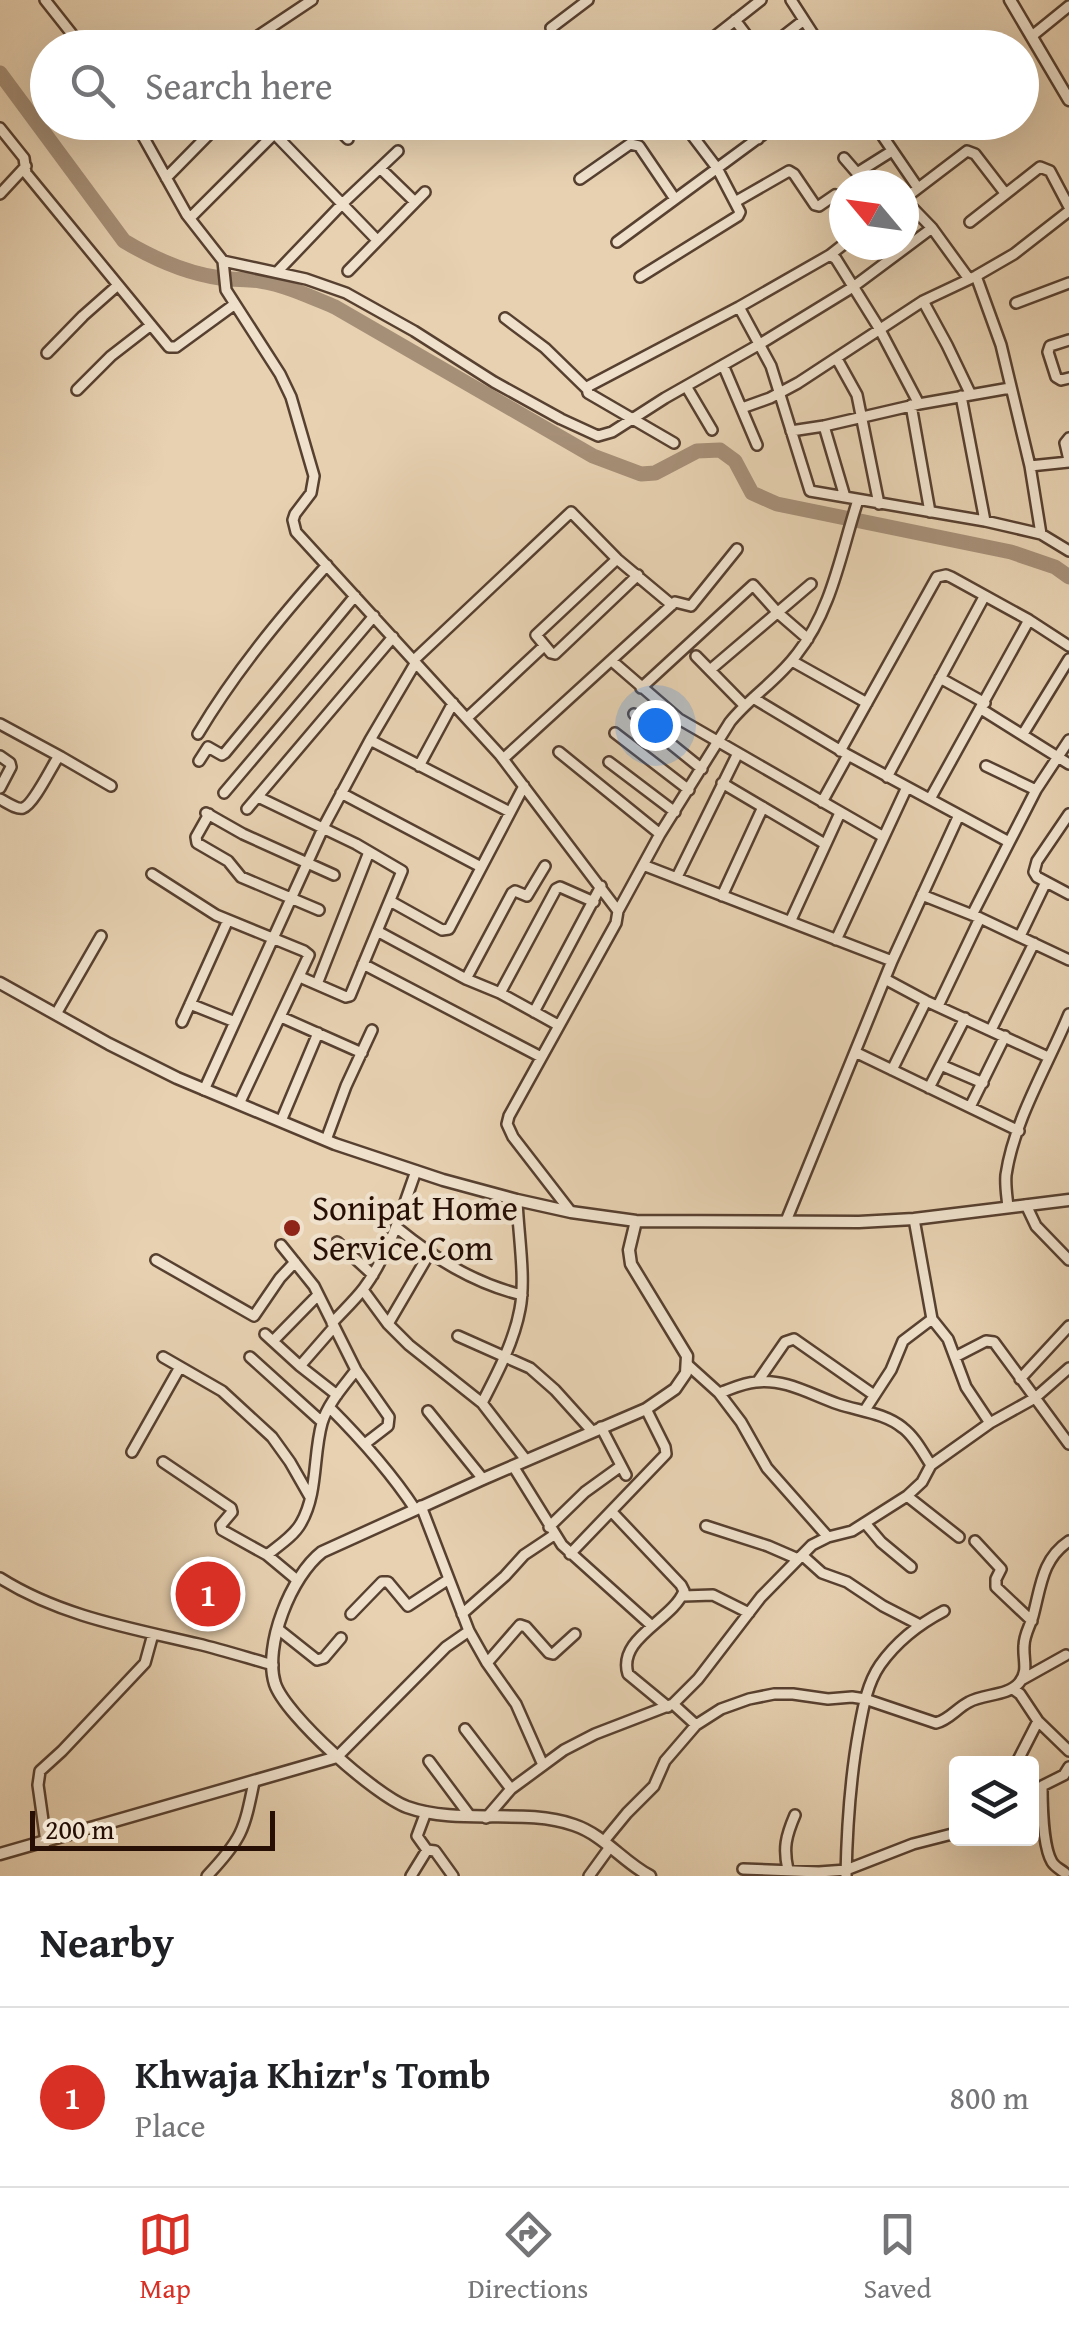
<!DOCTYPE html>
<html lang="en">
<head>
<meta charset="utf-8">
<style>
	:root { --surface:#fff; --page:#f2f2f2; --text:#202124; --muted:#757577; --line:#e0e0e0; --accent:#d93025 }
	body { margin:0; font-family:"Gentium Book Plus",serif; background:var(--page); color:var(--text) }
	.controls { position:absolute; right:30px; bottom:30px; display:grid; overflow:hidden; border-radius:10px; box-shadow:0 10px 40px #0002 }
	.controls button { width:90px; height:90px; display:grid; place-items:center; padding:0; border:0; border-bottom:2px solid var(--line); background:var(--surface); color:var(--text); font:50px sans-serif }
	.compass { position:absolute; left:829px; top:170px; width:90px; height:90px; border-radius:50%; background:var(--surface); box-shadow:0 10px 40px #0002; rotate:299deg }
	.scale { position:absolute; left:30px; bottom:25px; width:245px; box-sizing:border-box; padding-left:10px; border:5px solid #270f05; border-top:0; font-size:28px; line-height:35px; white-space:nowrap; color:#270f05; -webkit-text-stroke:8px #efe1cc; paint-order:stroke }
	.you { position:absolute; left:655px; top:725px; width:35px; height:35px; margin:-25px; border:8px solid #fff; border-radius:50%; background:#1a73e8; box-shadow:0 0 0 15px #1a73e833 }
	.badge { display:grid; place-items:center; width:65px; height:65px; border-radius:50%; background:var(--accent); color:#fff; font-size:32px; font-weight:700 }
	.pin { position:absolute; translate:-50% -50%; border:5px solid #fff; box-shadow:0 2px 10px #0006 }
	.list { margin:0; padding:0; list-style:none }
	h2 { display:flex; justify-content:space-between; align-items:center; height:130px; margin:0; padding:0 40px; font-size:42px }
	h2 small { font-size:32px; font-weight:400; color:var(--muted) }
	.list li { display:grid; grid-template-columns:65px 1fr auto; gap:30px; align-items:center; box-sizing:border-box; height:180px; padding:0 40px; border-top:2px solid var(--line) }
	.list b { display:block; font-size:38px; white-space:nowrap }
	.list p { margin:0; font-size:32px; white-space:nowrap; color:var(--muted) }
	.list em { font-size:32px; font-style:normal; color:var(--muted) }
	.icon { flex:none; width:55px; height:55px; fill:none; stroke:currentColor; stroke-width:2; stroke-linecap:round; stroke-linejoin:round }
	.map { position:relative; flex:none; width:1069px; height:1876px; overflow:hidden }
	.search { position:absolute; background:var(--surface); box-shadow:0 10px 40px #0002; left:30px; right:30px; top:30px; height:110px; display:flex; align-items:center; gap:25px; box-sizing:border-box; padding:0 35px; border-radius:55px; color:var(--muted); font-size:38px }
	.sheet { height:310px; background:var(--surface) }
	nav { display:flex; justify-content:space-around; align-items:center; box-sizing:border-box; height:140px; border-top:2px solid var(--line); background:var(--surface); font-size:28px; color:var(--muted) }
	nav a { display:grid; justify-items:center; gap:5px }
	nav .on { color:var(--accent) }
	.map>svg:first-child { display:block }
</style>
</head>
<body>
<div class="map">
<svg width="1069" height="1876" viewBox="0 0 1069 1876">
	<rect width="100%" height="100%" fill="#e7d1b1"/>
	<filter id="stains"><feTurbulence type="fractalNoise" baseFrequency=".002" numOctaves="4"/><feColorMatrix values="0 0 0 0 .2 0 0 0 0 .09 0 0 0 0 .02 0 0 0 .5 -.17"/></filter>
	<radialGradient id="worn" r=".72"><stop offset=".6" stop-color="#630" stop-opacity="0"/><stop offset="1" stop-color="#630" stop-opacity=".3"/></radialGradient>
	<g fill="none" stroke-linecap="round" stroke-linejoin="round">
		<path stroke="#a68f77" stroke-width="15" d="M 0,73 L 124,241 C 154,259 185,273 220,278 C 233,280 247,279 260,281 C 286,285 311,297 335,307 L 593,456 L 641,474 L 655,473 L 697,451 L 720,450 L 735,461 L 752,493 L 777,504 L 1011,552 L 1055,567 L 1069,577"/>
		<defs>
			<path id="minor" d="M 45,0 L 83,48
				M 791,0 L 822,48
				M 735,20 L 756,48
				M 551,28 L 588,0
				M 1032,36 L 1069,6
				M 240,48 L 312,0
				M 700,48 L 761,0
				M 768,48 L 804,20
				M 135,122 L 187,215 L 223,261 L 226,290 L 280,374 L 291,397 L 314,476 L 311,493 L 295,514 L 293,520 L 296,532 L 500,755 L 618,911 L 616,923 L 509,1116 L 507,1124 L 513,1137 L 571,1212
				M 263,122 L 377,240
				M 331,122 L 348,139
				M 746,122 L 758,139
				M 873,122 L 918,188
				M 0,128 L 24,158 L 26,173 L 169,347 L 176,347 L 235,304
				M 844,158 L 857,173 L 892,151
				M 380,168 L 415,202
				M 166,178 L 221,122
				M 580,179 L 630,144 L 639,146 L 675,199
				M 0,194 L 26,166
				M 904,199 L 967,151 L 975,154 L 1005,193
				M 904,199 L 932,228 L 969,279
				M 735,202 L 789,171 L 794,174 L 815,205 L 819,206 L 835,195 L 844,204
				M 190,218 L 274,134
				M 970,222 L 1040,167 L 1050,171 L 1069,207
				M 617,242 L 780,122
				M 830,255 L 844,244
				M 223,261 L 306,279 L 346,293 L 414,331 L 494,382 L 561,419 L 598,436 L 612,432 L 665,398 L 760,344 L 853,287 L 932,228
				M 348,271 L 425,192
				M 277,272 L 342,204 L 398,151
				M 976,276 L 1001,345 L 1030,466 L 1041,534
				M 640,277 L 738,216 L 740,212 L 717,168 L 682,122
				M 923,301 L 947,345 L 971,395
				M 1016,303 L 1069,283
				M 739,307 L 771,366 L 810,491 L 985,521 L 1041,534 L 1069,551
				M 505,318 L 545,348 L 586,388
				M 1069,340 L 1050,346 L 1048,352 L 1056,377 L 1061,380 L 1069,378
				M 47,353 L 83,316 L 118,285
				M 837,359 L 857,395 L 879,504
				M 723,365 L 757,445
				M 686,386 L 712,430
				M 77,390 L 111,356 L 151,325
				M 961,396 L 985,521
				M 911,405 L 930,512
				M 742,408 L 770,398 L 798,383 L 923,301 L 976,276 L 1014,254 L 1069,211
				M 824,426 L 845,497
				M 791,431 L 824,426 L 919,404 L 1010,388
				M 1069,438 L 1065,443 L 1069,460
				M 674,443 L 588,393 L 587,387 L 739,307 L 830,255 L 836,259 L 879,328 L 919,404
				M 1030,466 L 1069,462
				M 617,559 L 536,635 L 551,653 L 555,654 L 638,575
				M 696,656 L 744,705
				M 414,660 L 571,512 L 617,559 L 672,605
				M 612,661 L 679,719 L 882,836
				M 792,661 L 867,703
				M 710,670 L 811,584
				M 940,678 L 985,703
				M 641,688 L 753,585 L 778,613 L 808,639
				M 753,698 L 848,755 L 1009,842
				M 981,709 L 1069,764
				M 634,714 L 702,769
				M 467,718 L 544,646
				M 0,724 L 61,757
				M 615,733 L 689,790
				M 198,734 C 235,672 279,619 327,565
				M 1023,734 L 1069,659
				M 370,740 L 510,812
				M 840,751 L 937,577 L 946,575 L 951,577 L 1029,620 L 1069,646
				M 559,752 L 660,834
				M 0,756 L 10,763 L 11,767 L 0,788
				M 503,759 L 675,602 L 691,606 L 737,549
				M 199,761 L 208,747 L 222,755 L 225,753 L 355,596
				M 609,762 L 675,812
				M 419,766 L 453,703
				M 986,766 L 1036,790
				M 887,777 L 984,597
				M 722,783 L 825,844
				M 224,793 L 374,616
				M 341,793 L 481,867
				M 258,797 L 356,844 L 402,871 L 350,996 L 346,997 L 300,977
				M 0,799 C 6,802 17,810 23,808 C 33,805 51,768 57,759 L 61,757 L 111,786
				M 930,799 L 1029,620
				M 822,802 L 848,755
				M 247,809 L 393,637
				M 206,813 L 243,834 L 334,875
				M 209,814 L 196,837 L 197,843 L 228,861 L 241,877 L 319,910
				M 1069,814 L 1037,861 L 1034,872 L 1037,877 L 1069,894
				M 643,865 L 892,961
				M 152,874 L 216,915 L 304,951 L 309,955 L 239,1104
				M 677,877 L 738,753
				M 922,895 L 980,918 L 1069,960
				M 722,896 L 763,807
				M 390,901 L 442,930 L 449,929 L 524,786
				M 618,911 L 660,834 L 730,722 C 750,697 778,680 797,654 C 832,610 841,552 858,500
				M 972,915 L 1036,790 L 1069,740
				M 790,922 L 840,813
				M 377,931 L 466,979 L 500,993 L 558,1025
				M 1020,936 L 1046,882
				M 836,940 L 907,787
				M 363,964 L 541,1057
				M 466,979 L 512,893 L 515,891 L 527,896 L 545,866
				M 885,979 L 926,1001 L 1048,1057
				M 317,984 L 369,852
				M 500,993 L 556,889 L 560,887 L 594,902
				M 190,1004 L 235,1022
				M 938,1006 L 980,918
				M 534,1012 L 601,886
				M 56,1014 L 101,936
				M 281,1017 L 362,1053
				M 182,1022 L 228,920
				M 991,1030 L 1034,943
				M 855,1052 L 1019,1131
				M 941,1065 L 983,1083
				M 892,1070 L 926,1001
				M 929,1088 L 965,1018
				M 204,1090 L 325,824 L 370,740 L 416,662
				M 970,1107 L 1005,1036
				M 281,1121 L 318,1033
				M 326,1140 L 346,1086 L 372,1030
				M 1026,1205 L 1036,1226 L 1069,1260
				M 1008,1207 C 1007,1196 1005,1186 1006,1175 C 1014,1120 1048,1065 1069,1014
				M 914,1219 L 932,1319 L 948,1339 L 966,1387 L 990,1423
				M 786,1221 L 892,961 L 959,815
				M 396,1227 C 434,1258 473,1283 522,1295
				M 337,1242 L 373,1275
				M 281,1245 L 314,1286 L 356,1370 L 389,1417 L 388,1426 L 366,1443
				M 156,1260 L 254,1316 L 280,1278 L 295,1262
				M 363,1290 L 388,1324 L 409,1345 L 482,1403 L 526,1460
				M 332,1323 C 343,1311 355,1300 364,1288 C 389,1254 402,1210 416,1171
				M 388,1324 L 429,1254
				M 265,1334 L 300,1366 L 337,1395
				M 458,1336 L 530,1368 L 555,1390 L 592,1431
				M 273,1341 L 318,1295
				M 163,1357 L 222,1391 L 272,1437 L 290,1462 L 310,1497
				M 250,1357 L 322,1422
				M 955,1357 L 986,1341 L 994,1342 L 1069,1444
				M 688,1365 L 719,1393 L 741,1422 L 767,1468 L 828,1537
				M 300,1366 L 334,1327
				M 1020,1379 L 1069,1326
				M 758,1381 L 785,1342 L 794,1339 L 874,1395
				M 719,1393 C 731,1389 743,1383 756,1382 C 784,1378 812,1395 838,1404 C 859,1411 885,1413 903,1428 C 915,1437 923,1453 931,1465
				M 482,1403 C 497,1374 514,1342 520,1309 C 526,1278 518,1232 517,1200
				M 329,1407 C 361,1439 390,1471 415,1509
				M 865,1410 L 891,1370 L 903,1341 L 932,1319
				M 428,1411 L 483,1479
				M 601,1427 L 626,1475
				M 132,1452 L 180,1367
				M 163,1462 L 231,1508 L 232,1512 L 221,1525 L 222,1530 L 267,1555 L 297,1580
				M 513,1466 L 562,1545 L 652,1626
				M 907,1496 L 959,1537
				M 421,1506 L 469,1631 L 487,1663 L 516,1704 L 543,1765
				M 612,1512 L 681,1585 L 684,1591 C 673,1620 617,1638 628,1674 L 668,1707
				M 865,1523 L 881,1542 L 911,1567
				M 706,1526 L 768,1546 L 798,1559
				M 549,1527 L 585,1492 L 621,1466
				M 975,1541 L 1001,1569 L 996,1579 L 996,1587 L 1032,1621
				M 570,1554 L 666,1454 L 665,1447 L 646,1409
				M 267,1555 C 278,1546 294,1536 301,1523 C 318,1494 313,1455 322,1423 C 328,1403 344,1386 356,1370
				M 802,1555 L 822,1573 L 847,1582 L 883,1606 L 918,1624
				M 0,1578 C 60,1616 130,1628 198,1644 C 223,1650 248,1658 273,1665
				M 683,1596 L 713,1595 L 749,1613
				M 351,1614 L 382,1582 L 388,1582 L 408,1606 L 449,1579
				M 462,1614 L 505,1576 L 524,1555 L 554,1535
				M 278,1629 L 317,1660 L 324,1658 L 341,1638
				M 487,1663 L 520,1625 L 526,1627 L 549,1653 L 553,1654 L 575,1634
				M 1023,1679 L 1066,1655
				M 1013,1689 L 1020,1694 L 1038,1721 L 1016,1764
				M 673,1704 L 696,1725
				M 1038,1721 L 1069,1751
				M 465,1729 L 511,1789
				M 337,1757 L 446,1647 L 469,1631
				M 429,1761 L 470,1816
				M 486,1818 L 511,1789 L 564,1750 L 595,1734 L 673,1704 L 698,1679 L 761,1597 L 812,1545 L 828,1537 L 852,1531 L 907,1496 L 922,1482 L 931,1465 L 990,1423 L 1035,1398 L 1069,1368
				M 604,1841 L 627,1813 L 654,1786 L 665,1761 L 696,1725 L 721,1709 L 749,1699 L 774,1694 L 793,1694 L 828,1699 L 852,1697 L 865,1699 L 936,1723 C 949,1720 957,1708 969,1702 C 983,1694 1008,1696 1019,1683 C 1029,1671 1023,1660 1024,1646 C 1024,1635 1030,1626 1033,1616 C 1041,1586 1042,1559 1069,1541
				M 46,1842 L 38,1785 L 40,1771 L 62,1751 L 145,1663 L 153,1634
				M 427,1850 L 435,1851 L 453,1876
				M 743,1869 L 819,1872 L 846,1870 L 913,1844 L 956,1833
				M 788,1870 C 783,1848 786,1836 795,1815
				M 1065,1873 C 1060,1869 1055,1867 1052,1862 C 1043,1847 1042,1804 1042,1786 L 1064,1775 L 1069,1767
				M 207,1876 C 242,1839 244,1831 254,1782
				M 411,1876 L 427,1850 L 417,1836 L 426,1812
				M 589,1876 L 610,1847
				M 846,1876 C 847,1827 850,1779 859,1730 C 863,1708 867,1684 880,1665 C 897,1641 919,1624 944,1611"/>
			<path id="tertiary" d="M 1010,0 L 1069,100
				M 0,983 L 109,1044 L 177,1078 L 335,1144 L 443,1180 L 517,1200 L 571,1212 L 636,1221 L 859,1222 L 914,1219 L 1069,1200
				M 636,1221 L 629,1250 L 631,1264 L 687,1356 L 686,1373 L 675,1389 L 646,1409 L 483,1479 L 322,1552 C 291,1576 263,1646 275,1684 C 286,1716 375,1795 407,1807 C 460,1826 523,1807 574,1825 C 604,1835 623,1862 650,1876
				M 0,1854 L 337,1757"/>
		</defs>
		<use href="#minor" stroke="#574030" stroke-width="14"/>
		<use href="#tertiary" stroke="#574030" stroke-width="15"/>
		<use href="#minor" stroke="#efe1cc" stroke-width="9"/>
		<use href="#tertiary" stroke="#efe1cc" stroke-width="10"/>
	</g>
	<circle fill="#8f2418" stroke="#efe1cc" stroke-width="4" cx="292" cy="1228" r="10"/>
	<g text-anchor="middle" stroke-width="9" stroke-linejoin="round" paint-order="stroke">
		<g font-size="35" fill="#270f05" stroke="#efe1cc" text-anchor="start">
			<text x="312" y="1220">Sonipat Home<tspan x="312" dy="40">Service.Com</tspan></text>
		</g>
	</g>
	<rect width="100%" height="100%" filter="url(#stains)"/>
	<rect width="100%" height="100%" fill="url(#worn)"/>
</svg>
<div class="controls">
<button><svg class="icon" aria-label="layers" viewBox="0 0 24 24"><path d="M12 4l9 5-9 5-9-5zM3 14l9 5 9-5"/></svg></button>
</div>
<svg class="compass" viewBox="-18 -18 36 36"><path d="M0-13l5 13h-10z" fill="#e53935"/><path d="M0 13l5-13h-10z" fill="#757577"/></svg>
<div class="scale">200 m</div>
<div class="you"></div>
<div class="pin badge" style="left:208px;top:1594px">1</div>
<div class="search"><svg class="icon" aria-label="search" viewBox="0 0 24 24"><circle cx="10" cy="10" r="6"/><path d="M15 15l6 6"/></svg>Search here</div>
</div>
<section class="sheet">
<h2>Nearby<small></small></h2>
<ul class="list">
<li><span class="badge">1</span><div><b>Khwaja Khizr's Tomb</b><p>Place</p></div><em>800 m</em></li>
</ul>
</section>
<nav>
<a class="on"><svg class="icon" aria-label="map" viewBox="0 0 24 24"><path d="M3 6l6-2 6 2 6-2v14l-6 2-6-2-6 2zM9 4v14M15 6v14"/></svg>Map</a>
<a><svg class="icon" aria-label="directions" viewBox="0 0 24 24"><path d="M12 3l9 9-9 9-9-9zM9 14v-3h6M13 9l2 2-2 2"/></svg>Directions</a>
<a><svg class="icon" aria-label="saved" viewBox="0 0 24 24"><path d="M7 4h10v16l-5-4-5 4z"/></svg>Saved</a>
</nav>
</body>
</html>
